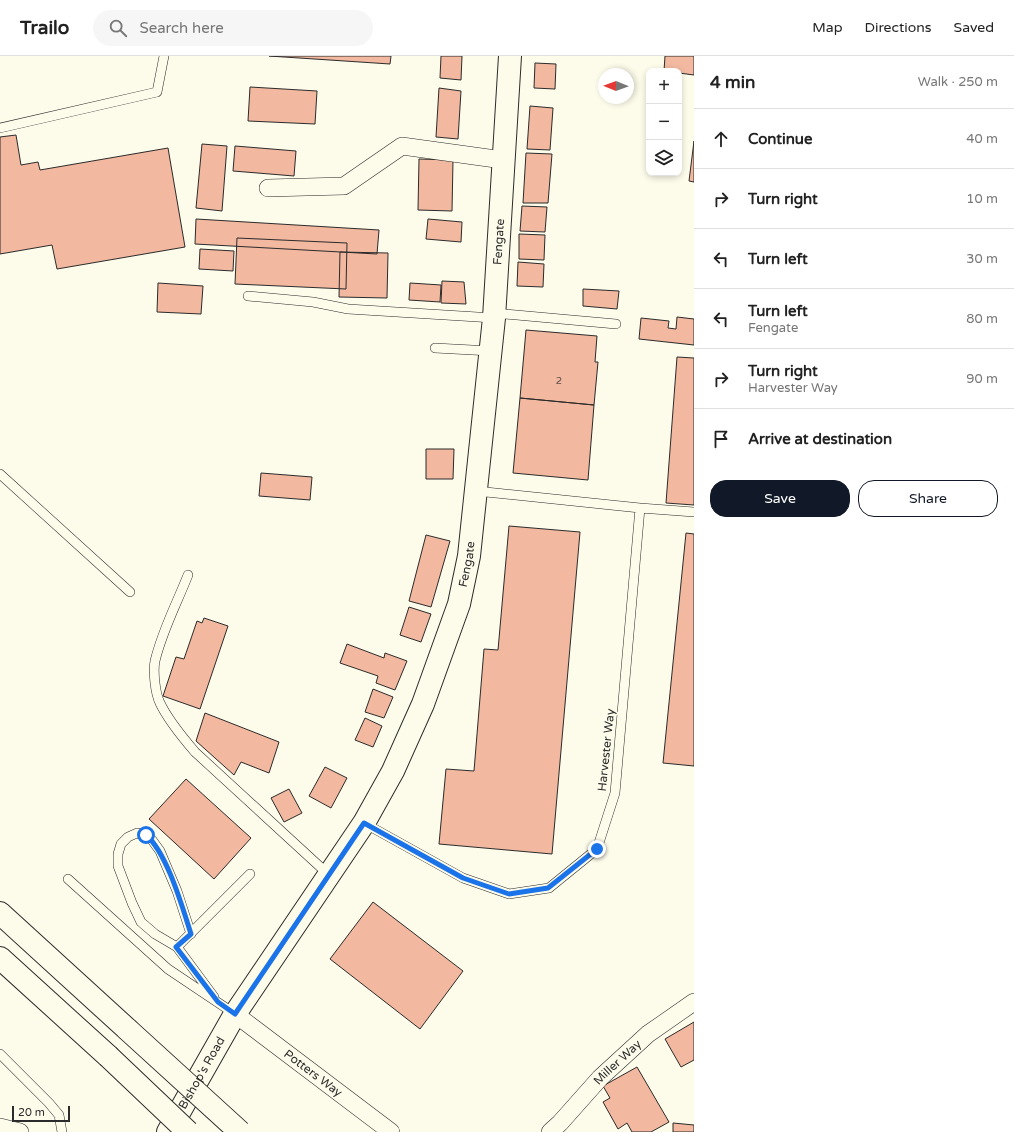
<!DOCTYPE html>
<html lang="en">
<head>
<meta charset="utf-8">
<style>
	:root { --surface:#fff; --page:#f6f6f6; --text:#222; --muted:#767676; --line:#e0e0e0; --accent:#111827 }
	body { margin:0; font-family:"Varela Round",sans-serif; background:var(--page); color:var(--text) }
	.controls { position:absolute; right:12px; top:12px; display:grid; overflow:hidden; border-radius:8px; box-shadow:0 2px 6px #0003 }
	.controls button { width:36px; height:36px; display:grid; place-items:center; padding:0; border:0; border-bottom:1px solid var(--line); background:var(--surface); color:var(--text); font:20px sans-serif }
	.compass { position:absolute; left:598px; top:12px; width:36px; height:36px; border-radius:50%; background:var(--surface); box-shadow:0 2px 6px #0003; rotate:271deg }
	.scale { position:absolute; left:12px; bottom:10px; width:58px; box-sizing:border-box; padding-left:4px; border:2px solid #2b2b2b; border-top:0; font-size:11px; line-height:14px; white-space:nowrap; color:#2b2b2b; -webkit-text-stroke:3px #fdfbea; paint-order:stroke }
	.stop { position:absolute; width:12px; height:12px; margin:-9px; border:3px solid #1a73e8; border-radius:50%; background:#fff }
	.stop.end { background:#1a73e8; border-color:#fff; box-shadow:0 1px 4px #0008 }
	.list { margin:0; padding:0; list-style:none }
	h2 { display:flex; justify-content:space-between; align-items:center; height:52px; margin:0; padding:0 16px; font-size:17px }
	h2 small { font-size:13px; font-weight:400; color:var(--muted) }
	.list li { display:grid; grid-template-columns:26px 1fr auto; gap:12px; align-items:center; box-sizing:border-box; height:60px; padding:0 16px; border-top:1px solid var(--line) }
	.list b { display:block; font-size:15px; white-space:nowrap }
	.list p { margin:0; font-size:13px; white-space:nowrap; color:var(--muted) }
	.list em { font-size:13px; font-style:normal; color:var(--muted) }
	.actions { display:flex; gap:8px; padding:12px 16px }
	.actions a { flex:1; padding:9px 0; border:1px solid var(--accent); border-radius:16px; text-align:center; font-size:14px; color:var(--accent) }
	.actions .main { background:var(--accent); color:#fff }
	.icon { flex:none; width:22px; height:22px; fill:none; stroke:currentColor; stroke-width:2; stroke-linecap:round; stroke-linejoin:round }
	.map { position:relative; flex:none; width:694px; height:1076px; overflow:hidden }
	header { display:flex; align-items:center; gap:24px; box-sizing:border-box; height:56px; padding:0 20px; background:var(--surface); border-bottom:1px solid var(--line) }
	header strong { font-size:19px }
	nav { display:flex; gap:22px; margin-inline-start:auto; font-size:14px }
	.search { width:280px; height:36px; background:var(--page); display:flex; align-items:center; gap:10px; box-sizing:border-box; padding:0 14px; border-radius:22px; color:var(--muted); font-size:15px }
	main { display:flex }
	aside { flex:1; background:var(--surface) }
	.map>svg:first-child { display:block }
</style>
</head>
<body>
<header>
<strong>Trailo</strong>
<div class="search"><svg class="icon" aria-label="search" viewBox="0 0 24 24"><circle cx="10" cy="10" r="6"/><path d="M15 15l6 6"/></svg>Search here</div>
<nav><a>Map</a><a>Directions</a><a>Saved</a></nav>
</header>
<main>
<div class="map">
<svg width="694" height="1076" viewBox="0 0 694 1076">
	<rect width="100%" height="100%" fill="#fdfbea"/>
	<path fill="#f2b8a0" stroke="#2b2b2b" d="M 269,0 L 391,0 L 390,8 Z
		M 441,0 L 462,0 L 461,24 L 440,22 Z
		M 665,0 L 694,0 L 694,19 L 679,17 L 679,15 L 664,15 Z
		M 535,7 L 556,8 L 555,33 L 534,32 Z
		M 250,31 L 317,35 L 315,68 L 248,65 Z
		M 439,32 L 461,35 L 458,83 L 436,81 Z
		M 530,50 L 553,52 L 550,94 L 527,93 Z
		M 16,79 L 21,109 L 38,106 L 40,114 L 168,92 L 185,191 L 57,213 L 52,189 L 0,198 L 0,81 Z
		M 694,85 L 694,126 L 689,125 Z
		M 202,88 L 227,90 L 222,155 L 196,152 Z
		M 235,90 L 296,95 L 294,120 L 233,115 Z
		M 526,97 L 552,98 L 548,147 L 523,147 Z
		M 419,103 L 453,104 L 452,155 L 418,154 Z
		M 522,150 L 547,151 L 545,176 L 520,175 Z
		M 196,163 L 379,174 L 377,198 L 195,188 Z
		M 428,163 L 462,166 L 461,186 L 426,183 Z
		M 519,178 L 545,179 L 544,204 L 519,203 Z
		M 237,182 L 347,187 L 346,233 L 235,228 Z
		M 200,193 L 234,195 L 233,215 L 199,213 Z
		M 340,196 L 388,197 L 387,242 L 339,241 Z
		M 518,206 L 544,208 L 543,231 L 517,230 Z
		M 442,225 L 464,226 L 466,248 L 441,247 Z
		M 158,227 L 203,230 L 201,258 L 157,256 Z
		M 410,227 L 441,229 L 440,246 L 409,244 Z
		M 583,233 L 619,235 L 617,253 L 583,250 Z
		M 677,261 L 694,263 L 694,289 L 639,283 L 641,262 L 669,265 L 668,272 L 676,273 Z
		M 526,274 L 597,280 L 595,306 L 598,306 L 594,349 L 520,342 Z
		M 677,301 L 694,302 L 694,449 L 666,447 Z
		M 520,342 L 594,349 L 588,424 L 513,417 Z
		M 426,393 L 454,393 L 453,423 L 426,423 Z
		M 261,417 L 312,421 L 310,444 L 259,440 Z
		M 509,470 L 580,476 L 552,798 L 439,788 L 446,713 L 474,715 L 484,593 L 498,594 Z
		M 686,477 L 694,478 L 694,710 L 663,707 Z
		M 426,479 L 450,485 L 431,551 L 409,545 Z
		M 409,551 L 431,558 L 421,586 L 400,579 Z
		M 204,562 L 228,570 L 200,653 L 163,640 L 176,601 L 184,603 L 197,565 L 202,567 Z
		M 347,588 L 384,602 L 385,597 L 407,605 L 395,634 L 376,627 L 378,620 L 340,607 Z
		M 373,633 L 393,641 L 384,662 L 365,656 Z
		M 205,657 L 279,686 L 269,717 L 241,706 L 234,719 L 196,685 Z
		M 365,662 L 382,670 L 373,691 L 355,684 Z
		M 325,711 L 347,722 L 331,752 L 309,740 Z
		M 186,723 L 251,782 L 214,823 L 149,763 Z
		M 289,733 L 302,757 L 284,766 L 271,742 Z
		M 373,846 L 463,915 L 420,973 L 330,903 Z
		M 694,966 L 694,1004 L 681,1011 L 665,983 Z
		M 637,1011 L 669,1066 L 651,1076 L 632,1076 L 627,1067 L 618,1073 L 603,1046 L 610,1042 L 603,1030 Z
		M 673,1067 L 694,1069 L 694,1076 L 673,1076 Z"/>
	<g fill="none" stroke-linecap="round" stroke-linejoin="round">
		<defs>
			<path id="lane" d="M 0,72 L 157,36 L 164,0
				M 248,240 L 313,246 L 348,253 L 494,262
				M 494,257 L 616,268
				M 435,292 L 491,295
				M 0,418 L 130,536
				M 476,435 L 640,452 L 694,456
				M 188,519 C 177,547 162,575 155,605 C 153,615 155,637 160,647 C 168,664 183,682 195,696 L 329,819
				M 364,767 L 463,822 L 509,838 L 549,832 L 597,793 L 615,737 L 640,452
				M 68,823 L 168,913 L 235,958
				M 177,891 L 155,878 L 141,866 L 132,847 L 118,810 L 118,798 L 121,788 L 128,781 L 137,777 L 146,779 L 152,784 L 160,795 L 177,835 L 191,878
				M 214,941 L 177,891 L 250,818
				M 0,998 L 49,1047 L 59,1059 L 62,1076"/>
			<g id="street">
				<path d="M 268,132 L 344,130 L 402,90 L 503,104"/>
				<path id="s1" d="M 235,958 L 391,1076"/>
				<path d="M 0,1071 L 20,1076"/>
				<path id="s2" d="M 550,1076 L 560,1067 L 600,1022 L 648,978 L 694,946"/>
			</g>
			<g id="secondary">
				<path id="s3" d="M 168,1076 L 235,958 L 364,767 L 393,715 L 423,648 L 459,548 L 469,500 L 494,262 L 510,0"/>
			</g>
			<path id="highway" d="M 0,857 L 127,973
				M 0,902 L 108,1000"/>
		</defs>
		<use href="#lane" stroke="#2b2b2b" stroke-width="10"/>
		<use href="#street" stroke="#2b2b2b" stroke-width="18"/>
		<use href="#secondary" stroke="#2b2b2b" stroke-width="24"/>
		<use href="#highway" stroke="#2b2b2b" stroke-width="24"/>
		<use href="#lane" stroke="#fdfbea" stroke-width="9"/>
		<use href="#street" stroke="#fdfbea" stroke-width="17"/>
		<use href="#secondary" stroke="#fdfbea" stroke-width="22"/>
		<use href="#highway" stroke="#fdfbea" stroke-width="22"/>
		<defs>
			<path id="highway-bridge" d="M 127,973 L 240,1076
				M 108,1000 L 188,1076"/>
		</defs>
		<use href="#highway-bridge" stroke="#2b2b2b" stroke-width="24" stroke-linecap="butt"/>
		<use href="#highway-bridge" stroke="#fdfbea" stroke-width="22"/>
	</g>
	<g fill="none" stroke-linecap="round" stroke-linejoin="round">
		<path stroke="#1a73e8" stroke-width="5" d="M 146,779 C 167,797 182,850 191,878 L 176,891 L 218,946 L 235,958 L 364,767 L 463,822 L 509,838 L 548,832 L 597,793"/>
	</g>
	<g text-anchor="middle" stroke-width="3" stroke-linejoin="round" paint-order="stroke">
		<g font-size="10" fill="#5d4e48">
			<text x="559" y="328">2</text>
		</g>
		<g font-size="12" fill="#2b2b2b" stroke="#fdfbea">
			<text dy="4" stroke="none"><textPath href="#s3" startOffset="970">Fengate</textPath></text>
			<text dy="4" stroke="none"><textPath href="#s3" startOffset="646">Fengate</textPath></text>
			<text transform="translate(606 694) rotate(-84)" y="4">Harvester Way</text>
			<text dy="4" stroke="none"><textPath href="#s2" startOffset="97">Miller Way</textPath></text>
			<text dy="4" stroke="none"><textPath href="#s3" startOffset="68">Bishop's Road</textPath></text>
			<text dy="4" stroke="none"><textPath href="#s1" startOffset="98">Potters Way</textPath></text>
		</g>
	</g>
</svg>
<div class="controls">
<button>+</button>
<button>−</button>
<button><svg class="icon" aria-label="layers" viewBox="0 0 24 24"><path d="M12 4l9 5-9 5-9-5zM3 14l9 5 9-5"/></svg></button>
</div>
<svg class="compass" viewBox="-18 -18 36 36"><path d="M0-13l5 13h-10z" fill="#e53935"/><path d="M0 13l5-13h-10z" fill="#767676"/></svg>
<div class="scale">20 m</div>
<div class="stop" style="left:146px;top:779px"></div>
<div class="stop end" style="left:597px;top:793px"></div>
</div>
<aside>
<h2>4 min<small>Walk · 250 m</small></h2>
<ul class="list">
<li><svg class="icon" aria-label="ahead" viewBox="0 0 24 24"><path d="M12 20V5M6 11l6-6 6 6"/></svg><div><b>Continue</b></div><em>40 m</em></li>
<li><svg class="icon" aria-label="right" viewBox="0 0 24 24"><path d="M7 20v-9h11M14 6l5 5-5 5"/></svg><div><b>Turn right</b></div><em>10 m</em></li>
<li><svg class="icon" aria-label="left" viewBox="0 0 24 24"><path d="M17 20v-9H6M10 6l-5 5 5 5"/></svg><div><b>Turn left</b></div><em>30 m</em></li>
<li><svg class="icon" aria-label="left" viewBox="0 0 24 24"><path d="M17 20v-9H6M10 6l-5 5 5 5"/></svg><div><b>Turn left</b><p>Fengate</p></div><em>80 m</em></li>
<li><svg class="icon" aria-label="right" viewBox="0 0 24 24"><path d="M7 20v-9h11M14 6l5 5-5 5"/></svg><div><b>Turn right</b><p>Harvester Way</p></div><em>90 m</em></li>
<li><svg class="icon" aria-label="arrive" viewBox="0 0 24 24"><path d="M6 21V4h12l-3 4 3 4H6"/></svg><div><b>Arrive at destination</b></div></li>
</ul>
<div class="actions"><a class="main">Save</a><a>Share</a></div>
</aside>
</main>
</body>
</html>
